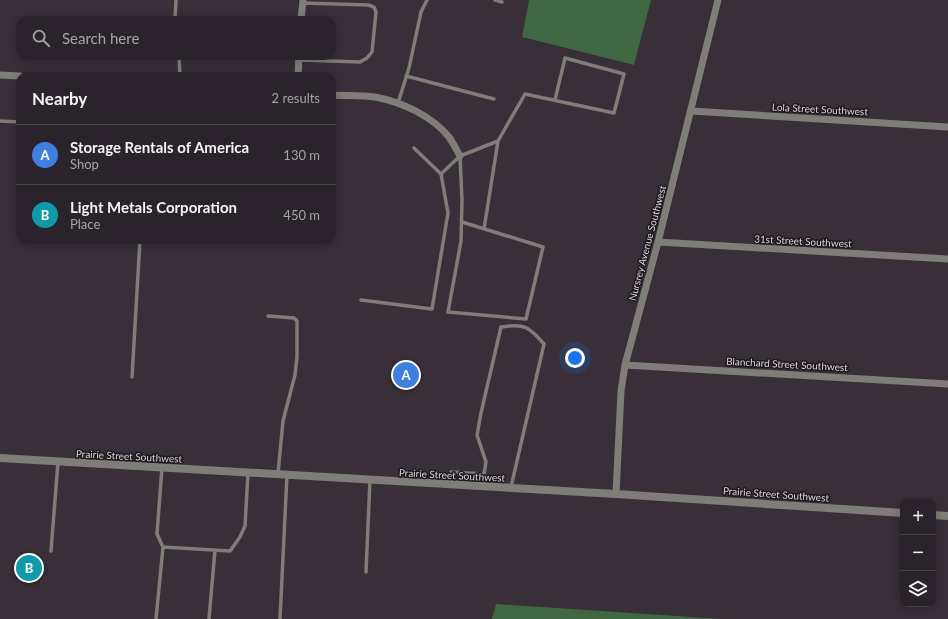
<!DOCTYPE html>
<html lang="en">
<head>
<meta charset="utf-8">
<style>
	:root { --surface:#2a232b; --page:#322b33; --text:#f1f3f6; --muted:#a5a4a9; --line:#464047; --accent:#d93025 }
	body { margin:0; font-family:Lato,sans-serif; background:var(--page); color:var(--text) }
	.controls { position:absolute; right:12px; bottom:12px; display:grid; overflow:hidden; border-radius:8px; box-shadow:0 2px 10px #0003 }
	.controls button { width:36px; height:36px; display:grid; place-items:center; padding:0; border:0; border-bottom:1px solid var(--line); background:var(--surface); color:var(--text); font:20px sans-serif }
	.you { position:absolute; left:575px; top:358px; width:14px; height:14px; margin:-10px; border:3px solid #fff; border-radius:50%; background:#1a73e8; box-shadow:0 0 0 6px #1a73e833 }
	.badge { display:grid; place-items:center; width:26px; height:26px; border-radius:50%; background:var(--accent); color:#fff; font-size:13px; font-weight:700 }
	.pin { position:absolute; translate:-50% -50%; border:2px solid #fff; box-shadow:0 1px 4px #0006 }
	.list { margin:0; padding:0; list-style:none }
	h2 { display:flex; justify-content:space-between; align-items:center; height:52px; margin:0; padding:0 16px; font-size:17px }
	h2 small { font-size:13px; font-weight:400; color:var(--muted) }
	.list li { display:grid; grid-template-columns:26px 1fr auto; gap:12px; align-items:center; box-sizing:border-box; height:60px; padding:0 16px; border-top:1px solid var(--line) }
	.list b { display:block; font-size:15px; white-space:nowrap }
	.list p { margin:0; font-size:13px; white-space:nowrap; color:var(--muted) }
	.list em { font-size:13px; font-style:normal; color:var(--muted) }
	.icon { flex:none; width:22px; height:22px; fill:none; stroke:currentColor; stroke-width:2; stroke-linecap:round; stroke-linejoin:round }
	.map { position:relative; flex:none; width:948px; height:619px; overflow:hidden }
	.search { position:absolute; background:var(--surface); box-shadow:0 2px 10px #0003; left:16px; top:16px; width:320px; height:44px; display:flex; align-items:center; gap:10px; box-sizing:border-box; padding:0 14px; border-radius:12px; color:var(--muted); font-size:15px }
	.panel { position:absolute; background:var(--surface); box-shadow:0 2px 10px #0003; left:16px; top:72px; width:320px; height:172px; border-radius:12px }
	.map>svg:first-child { display:block }
</style>
</head>
<body>
<div class="map">
<svg width="948" height="619" viewBox="0 0 948 619">
	<rect width="100%" height="100%" fill="#382f39"/>
	<path fill="#3e6742" d="M 529,0 L 651,0 L 634,65 L 522,37 Z
		M 496,604 L 722,619 L 492,619 Z"/>
	<g fill="none" stroke-linecap="round" stroke-linejoin="round">
		<path stroke="#7f7d77" stroke-width="3.5" d="M 495,0 L 502,2
			M 175,20 L 176,0
			M 179,56 L 180,76
			M 299,60 L 360,62 L 367,58 L 372,52 L 376,12 L 374,7 L 368,5 L 303,3
			M 406,76 L 494,99
			M 398,103 L 409,68 L 421,12 L 427,0
			M 0,121 L 20,122
			M 460,156 L 462,200 L 461,241 L 448,312 L 526,319 L 543,247 L 462,222
			M 441,174 L 460,156 L 498,141
			M 484,229 L 498,141 L 525,94 L 614,113 L 624,74 L 565,58 L 555,100
			M 361,300 L 432,309 L 448,213 L 441,174 L 414,148
			M 268,316 L 294,318 L 297,321 L 297,357 L 295,375 L 283,421 L 278,473
			M 132,377 L 140,240
			M 162,468 L 157,534 L 163,547 L 230,551 L 240,537 L 245,526 L 248,473
			M 484,474 L 486,462 L 477,435 L 481,413 L 501,327 C 525,323 529,327 544,344 L 511,487
			M 450,483 L 451,472 L 484,474 L 484,486
			M 51,551 L 58,462
			M 366,572 L 370,480
			M 156,619 L 163,547
			M 209,619 L 215,550
			M 280,619 L 287,475"/>
		<path stroke="#7f7d77" stroke-width="7" d="M 301,20 L 303,0
			M 0,75 L 20,76
			M 298,76 L 299,56
			M 332,95 C 346,96 361,95 375,97 C 402,102 432,116 449,137 C 453,143 457,150 460,156
			M 691,111 L 948,127
			M 658,242 L 948,259
			M 625,365 L 948,384
			M 616,494 L 621,391 L 625,365 L 658,242 L 718,0"/>
		<path stroke="#7f7d77" stroke-width="8" d="M 0,458 L 616,494 L 903,513
			M 933,515 L 948,516"/>
	</g>
	<g text-anchor="middle" stroke-width="3" stroke-linejoin="round" paint-order="stroke">
		<g font-size="10" fill="#dcd6dd" stroke="#1d191d">
			<text transform="translate(820 109) rotate(3)" y="4">Lola Street Southwest</text>
			<text transform="translate(803 241) rotate(3)" y="4">31st Street Southwest</text>
			<text transform="translate(647 243) rotate(-75)" y="4">Nursrey Avenue Southwest</text>
			<text transform="translate(787 364) rotate(3)" y="4">Blanchard Street Southwest</text>
			<text transform="translate(129 456) rotate(3)" y="4">Prairie Street Southwest</text>
			<text transform="translate(452 475) rotate(3)" y="4">Prairie Street Southwest</text>
			<text transform="translate(776 494) rotate(4)" y="4">Prairie Street Southwest</text>
		</g>
	</g>
</svg>
<div class="controls">
<button>+</button>
<button>−</button>
<button><svg class="icon" aria-label="layers" viewBox="0 0 24 24"><path d="M12 4l9 5-9 5-9-5zM3 14l9 5 9-5"/></svg></button>
</div>
<div class="you"></div>
<div class="pin badge" style="left:406px;top:375px;background:#3f7fe0">A</div>
<div class="pin badge" style="left:29px;top:568px;background:#0f9aa8">B</div>
<div class="search"><svg class="icon" aria-label="search" viewBox="0 0 24 24"><circle cx="10" cy="10" r="6"/><path d="M15 15l6 6"/></svg>Search here</div>
<section class="panel">
<h2>Nearby<small>2 results</small></h2>
<ul class="list">
<li><span class="badge" style="background:#3f7fe0">A</span><div><b>Storage Rentals of America</b><p>Shop</p></div><em>130 m</em></li>
<li><span class="badge" style="background:#0f9aa8">B</span><div><b>Light Metals Corporation</b><p>Place</p></div><em>450 m</em></li>
</ul>
</section>
</div>
</body>
</html>
